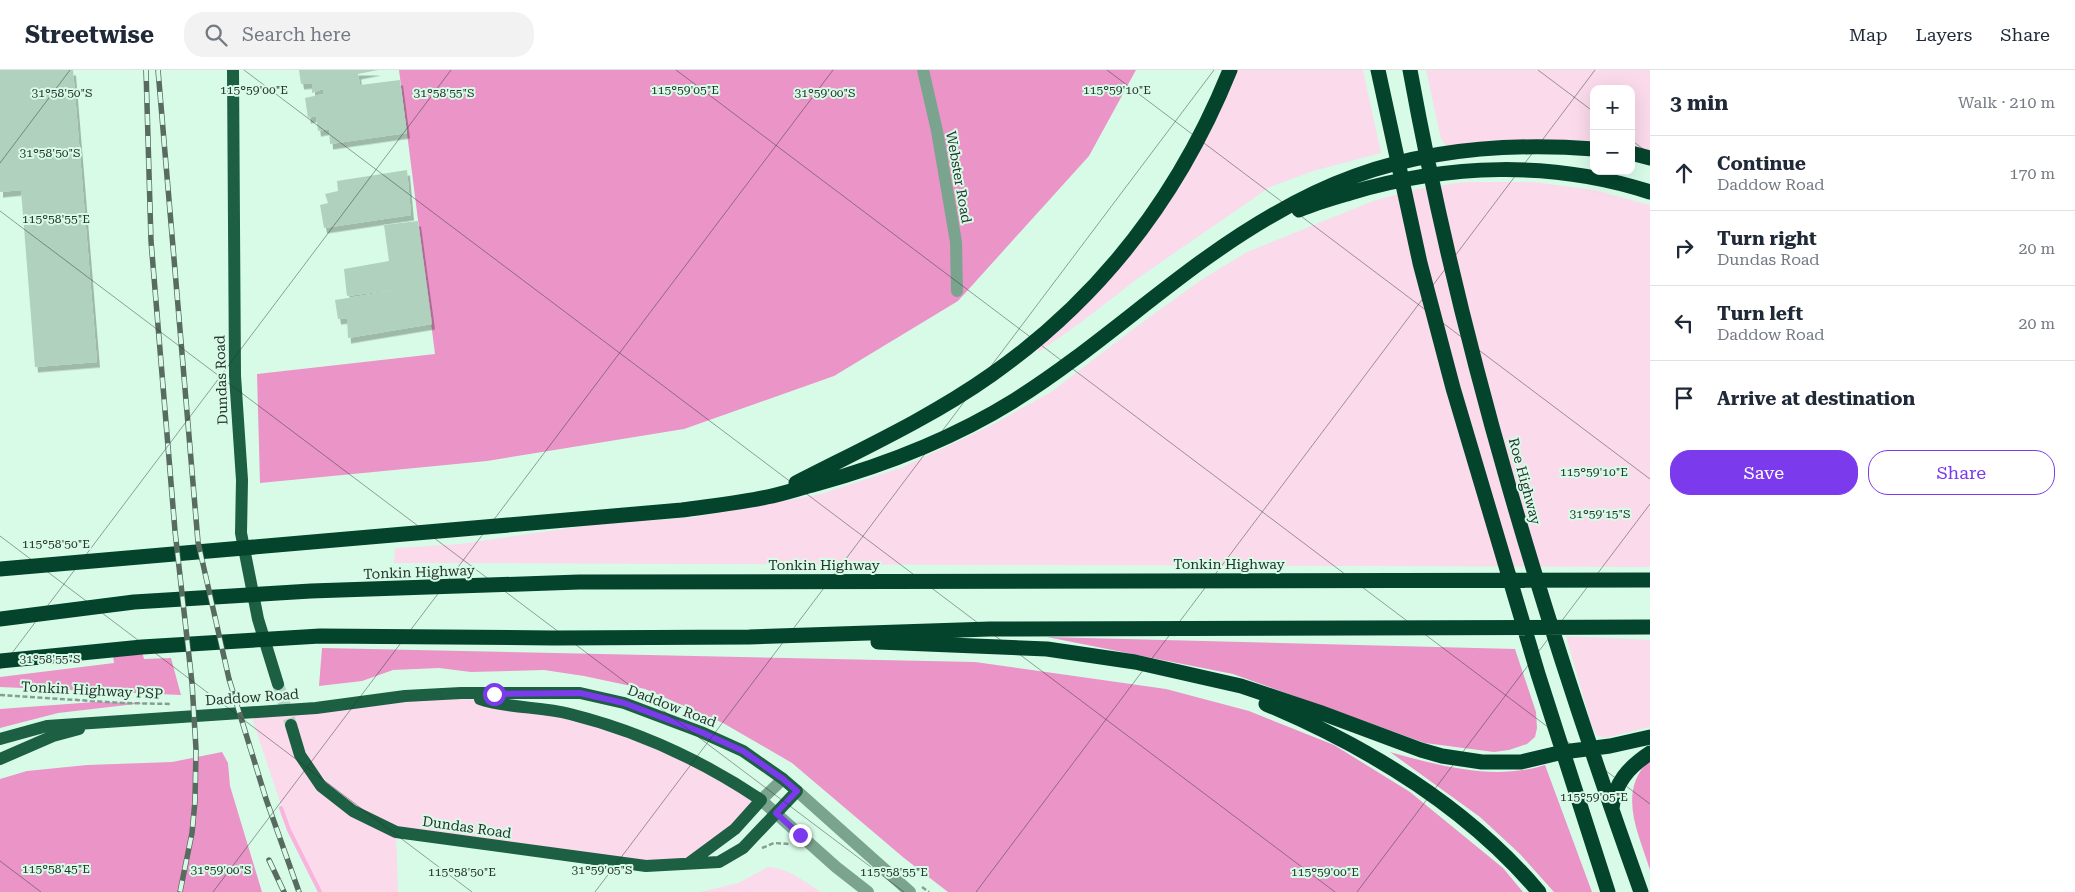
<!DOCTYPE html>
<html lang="en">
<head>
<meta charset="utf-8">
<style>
	:root { --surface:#fff; --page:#f2f2f3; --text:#1f2937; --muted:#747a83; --line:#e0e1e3; --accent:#7c3aed }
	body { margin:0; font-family:"Roboto Serif",serif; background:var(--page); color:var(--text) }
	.controls { position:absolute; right:15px; top:15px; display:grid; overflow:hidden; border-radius:10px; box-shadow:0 5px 20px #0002 }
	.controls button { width:45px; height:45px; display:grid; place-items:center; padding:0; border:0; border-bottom:1px solid var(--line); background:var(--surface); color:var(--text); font:25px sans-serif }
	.stop { position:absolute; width:15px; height:15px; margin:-11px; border:4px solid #7c3aed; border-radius:50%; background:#fff }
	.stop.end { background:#7c3aed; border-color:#fff; box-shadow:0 1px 5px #0008 }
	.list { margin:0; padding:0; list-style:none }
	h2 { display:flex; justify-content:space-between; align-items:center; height:65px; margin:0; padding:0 20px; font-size:21px }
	h2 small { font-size:16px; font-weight:400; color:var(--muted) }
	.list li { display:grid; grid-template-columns:32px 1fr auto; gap:15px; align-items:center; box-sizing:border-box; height:75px; padding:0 20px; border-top:1px solid var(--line) }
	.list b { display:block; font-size:19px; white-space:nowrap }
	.list p { margin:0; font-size:16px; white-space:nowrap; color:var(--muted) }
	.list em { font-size:16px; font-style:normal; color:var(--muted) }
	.actions { display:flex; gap:10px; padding:15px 20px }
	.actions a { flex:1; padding:11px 0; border:1px solid var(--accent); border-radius:20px; text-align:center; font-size:18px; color:var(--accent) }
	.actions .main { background:var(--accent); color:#fff }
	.icon { flex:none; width:28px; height:28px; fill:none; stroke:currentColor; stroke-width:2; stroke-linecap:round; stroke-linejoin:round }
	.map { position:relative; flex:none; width:1650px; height:822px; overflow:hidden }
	header { display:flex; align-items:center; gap:30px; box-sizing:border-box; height:70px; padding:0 25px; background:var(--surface); border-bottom:1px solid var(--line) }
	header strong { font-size:24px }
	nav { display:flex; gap:28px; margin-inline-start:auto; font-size:18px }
	.search { width:350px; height:45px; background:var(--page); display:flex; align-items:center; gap:12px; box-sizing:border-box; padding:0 18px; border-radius:20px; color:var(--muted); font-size:19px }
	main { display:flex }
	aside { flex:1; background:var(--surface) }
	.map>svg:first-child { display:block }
</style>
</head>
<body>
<header>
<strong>Streetwise</strong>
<div class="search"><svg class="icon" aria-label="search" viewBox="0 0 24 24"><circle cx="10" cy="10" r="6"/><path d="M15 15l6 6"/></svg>Search here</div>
<nav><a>Map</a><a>Layers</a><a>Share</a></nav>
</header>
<main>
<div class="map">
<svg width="1650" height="822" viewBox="0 0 1650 822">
	<defs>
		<filter id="shadow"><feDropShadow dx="3" dy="5.5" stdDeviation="0" flood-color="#0004"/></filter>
	</defs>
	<rect width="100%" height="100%" fill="#d8fbe8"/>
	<path fill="#fadaeb" d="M 1231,0 L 1363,0 L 1381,83 L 1313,101 L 1270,117 L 1141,206 L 1080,253 L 1039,282 L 1034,274 L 1160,138 Z
		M 1426,0 L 1650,0 L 1650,88 L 1631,83 L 1631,19 L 1594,19 L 1594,79 L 1451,84 L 1441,69 Z
		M 1464,112 L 1533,112 L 1594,120 L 1650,135 L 1650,497 L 394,493 L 395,478 L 460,474 L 591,455 L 695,447 L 821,424 L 903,397 L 990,356 L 1051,322 L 1136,257 L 1201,210 L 1247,182 L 1373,131 L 1418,119 Z
		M 1566,566 L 1650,570 L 1650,657 L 1605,668 L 1596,665 L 1591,654 Z
		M 461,623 L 622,658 L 761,730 L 689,793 L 646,796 L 396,763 L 398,822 L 320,822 L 289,759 L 250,642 Z
		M 768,797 C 788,798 805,812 821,822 L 700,822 L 738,813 Z"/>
	<path fill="#ea94c8" d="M 399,0 L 1136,0 L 1089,86 L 958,231 L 834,306 L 684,359 L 487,391 L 260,413 L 257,304 L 435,284 Z
		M 1047,567 L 1515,579 L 1536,642 L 1537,658 L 1535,667 L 1527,674 L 1509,680 L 1494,682 L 1425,673 L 1233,604 Z
		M 322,578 L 975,592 L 1166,619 L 1249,641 L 1334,675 L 1410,722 L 1503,798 L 1523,822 L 948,822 L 904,788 L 792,693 L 723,653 L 645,619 L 584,606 L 544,600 L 471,602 L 439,598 L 393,600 L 362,611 L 319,616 Z
		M 142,581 L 144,589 L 171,588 L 181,625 L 0,617 L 0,607 L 114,593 L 113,586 Z
		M 95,632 L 144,633 L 58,643 L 0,658 L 0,639 Z
		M 222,682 L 228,693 L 230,716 L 262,822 L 0,822 L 0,709 L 27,701 L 87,695 L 172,692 Z
		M 1390,682 C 1440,696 1495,711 1545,695 L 1592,822 L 1554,822 L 1520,784 L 1480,747 Z
		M 1650,690 L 1650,800 C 1639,764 1616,721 1650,690 Z"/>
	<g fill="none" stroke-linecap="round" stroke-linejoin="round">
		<path stroke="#f9b3dc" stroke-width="4" d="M 281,738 L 289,760 L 320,822"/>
	</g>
	<path fill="#afd1be" filter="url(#shadow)" d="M 0,0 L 73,0 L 97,292 L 35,297 L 21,120 L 0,122 Z
		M 299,0 L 378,0 L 358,4 L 360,15 L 400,10 L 407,63 L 330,74 L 329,59 L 318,61 L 316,46 L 308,48 L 305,28 L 323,24 L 323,19 L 312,23 L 312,13 L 301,14 Z
		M 407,100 L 411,145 L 324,158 L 320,135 L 328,133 L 325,124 L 338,121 L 337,111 Z
		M 418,151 L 432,254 L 348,268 L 347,248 L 338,249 L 335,230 L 409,218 L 347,226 L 344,199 L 389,191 L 384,155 Z"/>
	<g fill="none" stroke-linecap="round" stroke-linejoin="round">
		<path stroke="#b4d3c3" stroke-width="12" stroke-dasharray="12 6" stroke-linecap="butt" d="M 278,614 L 291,655"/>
		<path stroke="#859e91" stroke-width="2.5" stroke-dasharray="5 2.5" stroke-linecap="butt" d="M 0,625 L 123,633 L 171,634
			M 762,778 L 774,773 L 790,774
			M 922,817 L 929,822"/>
		<path stroke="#7ba48e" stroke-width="12" d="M 923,0 L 937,61 L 956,172 L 957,221
			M 783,709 L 761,730 L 836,797 L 868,822
			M 797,721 L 910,822"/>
		<path stroke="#1c5f42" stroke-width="12" d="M 233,0 L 235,306 L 242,410 L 241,463 L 258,549 L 278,614
			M 480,629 C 509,639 541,636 570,644 C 638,661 703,691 761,730 L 735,759 L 689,793
			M 0,669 L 47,656 L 316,638 L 405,626 L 461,623 L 580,623 L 624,633 L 701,662 L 743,681 L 783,709 L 797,721 L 743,778 L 719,792 L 646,796 L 396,762 L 353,741 L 321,716 L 300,685 L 291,655
			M 0,689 L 53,666 L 79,659"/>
		<path stroke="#05442c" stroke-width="15" d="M 1378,0 L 1420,193 L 1453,318 L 1538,604 L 1608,822
			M 1410,0 C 1461,280 1545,554 1641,822
			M 1631,83 L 1650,88
			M 1299,140 C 1315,133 1333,128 1350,123 C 1447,94 1552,90 1650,122
			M 796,413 C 862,379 930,348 991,305 C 1101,228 1180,124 1230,0
			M 0,499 L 682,440 C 710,436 739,433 767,427 C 783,424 800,418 816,414 C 885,395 954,368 1015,330 C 1082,288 1141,235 1205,189 C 1251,156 1302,125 1355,106 C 1430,79 1515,73 1594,79
			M 0,549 L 134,532 L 311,521 L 579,512 L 1650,510
			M 878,572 L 1047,579 L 1135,592 L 1241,616 L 1319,642 L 1421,680 L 1442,686 L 1482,692 L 1521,692 L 1563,682 L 1610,676 L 1650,667
			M 0,591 L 142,577 L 320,566 L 554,568 L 749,567 L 990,559 L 1650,557
			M 1266,634 C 1368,677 1467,737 1539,822
			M 1612,739 C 1614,713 1629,697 1650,683"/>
		<defs>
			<path id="rail" d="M 146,0 L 151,171 L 175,461 L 192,613 L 196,679 L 195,731 L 192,763 L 180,822
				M 158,0 L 198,472 L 229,609 L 266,729 L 299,822
				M 269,790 L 284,822"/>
		</defs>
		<use href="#rail" stroke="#576b60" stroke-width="5.5"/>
		<use href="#rail" stroke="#d8fbe8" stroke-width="4" stroke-dasharray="11" stroke-linecap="butt"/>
	</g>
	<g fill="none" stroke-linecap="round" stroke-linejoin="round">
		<path stroke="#7c3aed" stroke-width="6" d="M 494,624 L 580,623 L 624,633 L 701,662 L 743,681 L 783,709 L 797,721 L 776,743 L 800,765"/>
	</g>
	<path fill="none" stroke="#26342d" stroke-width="1" stroke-opacity="0.45" d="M 244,0 L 1335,822M 676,0 L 1650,734M 1107,0 L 1650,409M 1538,0 L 1594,42M 1631,70 L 1650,84M 0,93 L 70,0M 0,141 L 904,822M 0,466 L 472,822M 0,599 L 451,0M 0,791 L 41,822M 213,822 L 833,0M 595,822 L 1214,0M 976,822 L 1595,0M 1357,822 L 1650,434"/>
	<g text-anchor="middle" stroke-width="4" stroke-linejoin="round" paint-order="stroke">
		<g font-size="14" fill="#26342d" stroke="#d8fbe8">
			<text transform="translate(959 107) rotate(80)" y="5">Webster Road</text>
			<text transform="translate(221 310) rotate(-92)" y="5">Dundas Road</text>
			<text transform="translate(1525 411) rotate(75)" y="5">Roe Highway</text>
			<text x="1229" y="499">Tonkin Highway</text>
			<text x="824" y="500">Tonkin Highway</text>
			<text transform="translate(419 502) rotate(-2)" y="5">Tonkin Highway</text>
			<text transform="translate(92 620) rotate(3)" y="5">Tonkin Highway PSP</text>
			<text transform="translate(252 627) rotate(-4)" y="5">Daddow Road</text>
			<text transform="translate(672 636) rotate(21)" y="5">Daddow Road</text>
			<text transform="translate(467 757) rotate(8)" y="5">Dundas Road</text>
		</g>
	</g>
	<g font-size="12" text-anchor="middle" fill="#26342d" stroke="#d8fbe8" stroke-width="4" stroke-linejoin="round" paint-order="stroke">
		<text x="254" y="24">115°59'00"E</text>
		<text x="685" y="24">115°59'05"E</text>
		<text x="1117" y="24">115°59'10"E</text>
		<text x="62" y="27">31°58'50"S</text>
		<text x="444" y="27">31°58'55"S</text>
		<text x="825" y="27">31°59'00"S</text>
		<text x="50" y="87">31°58'50"S</text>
		<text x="56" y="153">115°58'55"E</text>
		<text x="1594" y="406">115°59'10"E</text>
		<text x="1600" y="448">31°59'15"S</text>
		<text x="56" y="478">115°58'50"E</text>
		<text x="50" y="593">31°58'55"S</text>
		<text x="1594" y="731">115°59'05"E</text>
		<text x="56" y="803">115°58'45"E</text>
		<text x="221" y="804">31°59'00"S</text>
		<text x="602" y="804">31°59'05"S</text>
		<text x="462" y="806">115°58'50"E</text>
		<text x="894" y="806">115°58'55"E</text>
		<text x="1325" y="806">115°59'00"E</text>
	</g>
</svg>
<div class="controls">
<button>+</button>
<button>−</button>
</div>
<div class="stop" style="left:494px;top:624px"></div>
<div class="stop end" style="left:800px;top:765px"></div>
</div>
<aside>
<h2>3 min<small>Walk · 210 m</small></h2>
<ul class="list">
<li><svg class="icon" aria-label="ahead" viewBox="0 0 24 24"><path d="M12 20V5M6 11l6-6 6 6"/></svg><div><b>Continue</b><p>Daddow Road</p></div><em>170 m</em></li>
<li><svg class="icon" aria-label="right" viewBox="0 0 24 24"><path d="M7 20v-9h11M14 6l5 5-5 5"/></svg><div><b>Turn right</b><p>Dundas Road</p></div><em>20 m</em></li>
<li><svg class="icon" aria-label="left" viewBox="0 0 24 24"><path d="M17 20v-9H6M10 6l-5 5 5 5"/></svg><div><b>Turn left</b><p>Daddow Road</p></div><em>20 m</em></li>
<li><svg class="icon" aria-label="arrive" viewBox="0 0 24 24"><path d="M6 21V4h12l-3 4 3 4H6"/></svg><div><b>Arrive at destination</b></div></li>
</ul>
<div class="actions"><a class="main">Save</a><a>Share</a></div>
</aside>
</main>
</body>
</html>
